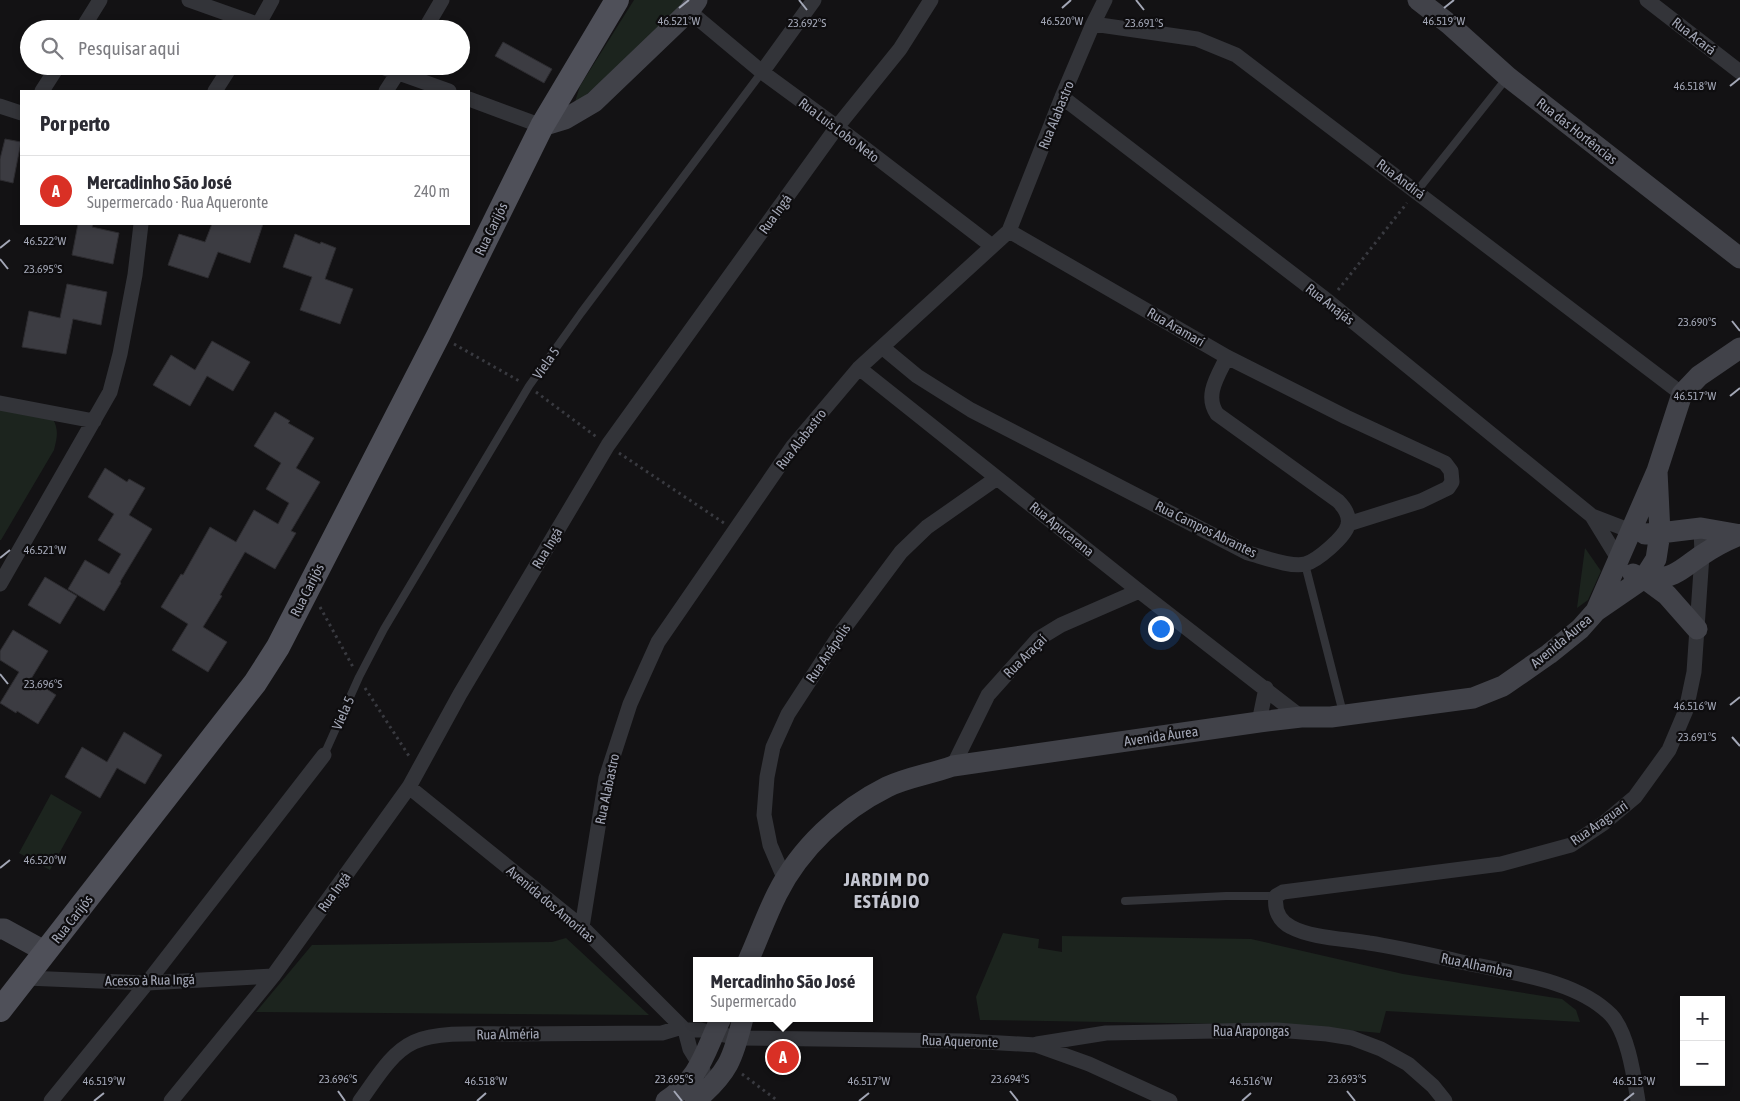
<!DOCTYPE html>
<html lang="pt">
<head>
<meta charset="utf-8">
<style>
	:root { --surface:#fff; --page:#f7f7f7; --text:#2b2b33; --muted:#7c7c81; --line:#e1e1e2; --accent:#d93025 }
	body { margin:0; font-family:"Asap Condensed",sans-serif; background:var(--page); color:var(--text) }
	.controls { position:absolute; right:15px; bottom:15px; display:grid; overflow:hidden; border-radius:0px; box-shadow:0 2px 8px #0003 }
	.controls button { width:45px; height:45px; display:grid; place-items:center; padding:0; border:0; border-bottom:1px solid var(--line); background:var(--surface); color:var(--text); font:25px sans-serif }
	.you { position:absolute; left:1160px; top:628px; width:18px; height:18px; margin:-12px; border:4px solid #fff; border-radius:50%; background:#1a73e8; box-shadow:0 0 0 8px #1a73e833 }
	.badge { display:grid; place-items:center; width:32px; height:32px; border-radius:50%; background:var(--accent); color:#fff; font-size:16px; font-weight:700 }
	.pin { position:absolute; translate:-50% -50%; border:2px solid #fff; box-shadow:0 1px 5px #0006 }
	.popup { position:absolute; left:693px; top:957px; width:180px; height:65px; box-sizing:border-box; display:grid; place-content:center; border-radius:0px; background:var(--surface); filter:drop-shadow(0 1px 4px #0005); font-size:16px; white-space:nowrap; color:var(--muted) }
	.popup b { font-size:19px; color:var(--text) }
	.popup::after { content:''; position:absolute; left:50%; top:100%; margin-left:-10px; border:10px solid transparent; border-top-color:var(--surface) }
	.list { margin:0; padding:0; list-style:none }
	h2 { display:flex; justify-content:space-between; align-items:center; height:65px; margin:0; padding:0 20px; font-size:21px }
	h2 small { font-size:16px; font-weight:400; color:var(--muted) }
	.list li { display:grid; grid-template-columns:32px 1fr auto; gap:15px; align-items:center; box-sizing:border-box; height:70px; padding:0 20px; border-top:1px solid var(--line) }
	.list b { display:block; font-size:19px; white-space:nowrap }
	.list p { margin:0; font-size:16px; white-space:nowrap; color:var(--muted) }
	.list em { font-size:16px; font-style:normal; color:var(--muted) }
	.icon { flex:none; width:28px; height:28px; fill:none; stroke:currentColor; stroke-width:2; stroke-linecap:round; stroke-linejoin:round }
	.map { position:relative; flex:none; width:1740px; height:1101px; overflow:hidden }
	.search { position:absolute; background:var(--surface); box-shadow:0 2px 8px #0003; left:20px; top:20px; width:450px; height:55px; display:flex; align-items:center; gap:12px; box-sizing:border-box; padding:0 18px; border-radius:28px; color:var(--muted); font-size:19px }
	.panel { position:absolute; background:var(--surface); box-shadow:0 2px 8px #0003; left:20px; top:90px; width:450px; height:135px; border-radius:0px }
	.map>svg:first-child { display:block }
</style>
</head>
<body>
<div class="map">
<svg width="1740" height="1101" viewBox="0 0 1740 1101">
	<rect width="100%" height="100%" fill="#131214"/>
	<path fill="#1c241e" d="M 634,0 L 685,0 C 657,39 610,74 574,105 L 580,86 Z
		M 0,406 L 53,419 C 59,430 57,438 54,450 L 1,540 L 0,540 Z
		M 1585,548 L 1601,571 L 1588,600 L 1577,608 Z
		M 51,794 L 82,812 L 50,870 L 19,853 Z
		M 1003,933 L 1039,939 L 1038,948 L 1062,952 L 1062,936 L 1251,939 L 1403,974 L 1562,999 L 1576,1010 L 1580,1022 L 1386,1011 L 1380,1033 L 1294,1025 L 980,1020 L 976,997 Z
		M 566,938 L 649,1015 L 256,1012 L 312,945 L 552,942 Z"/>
	<path fill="#3c3c42" stroke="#2d2c30" d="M 503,42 L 552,69 L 544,83 L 495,56 Z
		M 5,139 L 21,142 L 13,183 L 0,180 L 0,159 Z
		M 78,224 L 93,224 L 92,227 L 119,233 L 113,264 L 72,255 Z
		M 212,224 L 263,224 L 250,263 L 218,252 L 208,278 L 168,265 L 179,234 L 205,242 Z
		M 295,234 L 320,244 L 321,242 L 336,248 L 325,279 L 353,289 L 340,324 L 300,310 L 312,277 L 283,267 Z
		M 67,284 L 107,292 L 101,325 L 73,319 L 66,354 L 22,347 L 29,311 L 60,318 Z
		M 212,341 L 250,362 L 233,391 L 207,376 L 190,406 L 153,385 L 171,355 L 195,370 Z
		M 275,412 L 290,421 L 288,423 L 314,438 L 296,468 L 320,482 L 291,531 L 296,533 L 275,569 L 245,552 L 220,595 L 222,596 L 203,627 L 227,642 L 208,672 L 172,650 L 188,624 L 161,607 L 181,574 L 183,575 L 210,527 L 236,542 L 254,510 L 278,524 L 289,503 L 266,489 L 281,463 L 254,446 Z
		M 105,468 L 127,482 L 129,479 L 145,488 L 129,515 L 152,529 L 120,582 L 121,583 L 104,611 L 68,589 L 85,560 L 109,574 L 121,554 L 98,540 L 114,514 L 88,497 Z
		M 45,577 L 77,596 L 60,624 L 28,605 Z
		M 13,630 L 48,651 L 31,679 L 56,695 L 38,724 L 17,711 L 16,713 L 0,703 L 19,672 L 0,660 L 0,651 Z
		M 124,732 L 162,755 L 145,784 L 117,768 L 100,798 L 65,777 L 82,747 L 107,762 Z"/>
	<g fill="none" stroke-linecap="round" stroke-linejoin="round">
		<path stroke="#393a40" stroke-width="3" stroke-dasharray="2.5 4" stroke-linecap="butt" d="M 1338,290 L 1407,203
			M 454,344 L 521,382
			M 536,392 L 598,438
			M 619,453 L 724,523
			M 320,607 L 353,667
			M 365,688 L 409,756
			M 742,1074 L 778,1101"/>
		<path stroke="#333439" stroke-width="8" d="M 1417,191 L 1506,79
			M 1305,564 L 1343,713
			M 324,755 L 359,677 L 384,629 L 529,386 L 581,313 L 762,72
			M 1125,901 L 1226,896 L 1276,896"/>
		<path stroke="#333439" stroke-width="15" d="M 189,0 L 271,29
			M 1647,0 L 1740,72
			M 689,11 L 762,72 L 837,127 L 992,246
			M 1093,24 L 1197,39 L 1236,55 L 1682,394
			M 82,29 L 100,0
			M 256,29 L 272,0
			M 425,29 L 442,0
			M 379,66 L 449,91
			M 762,72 L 814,0
			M 42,91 L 58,66
			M 215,91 L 231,66
			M 386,91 L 402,66
			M 1062,97 L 1329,302 L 1592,516 L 1631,531
			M 469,99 L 542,126
			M 0,106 L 21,113
			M 1009,231 L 1227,357 L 1346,417 L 1445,463 L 1451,471 L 1452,482 L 1448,488 L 1421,501 L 1348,524
			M 882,347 L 917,376 L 971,410 L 1248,553 C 1263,557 1292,568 1305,564 C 1317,561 1345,537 1348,525 C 1350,516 1344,507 1338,501 L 1217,414 C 1204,395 1218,376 1227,357
			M 859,368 L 1139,591 L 1301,717
			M 0,403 L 94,421
			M 1592,516 L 1619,560
			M 0,584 L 110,392 L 120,354 L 135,275 L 141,224
			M 1259,722 L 1266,688
			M 953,766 L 988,695 L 1038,639 L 1061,625 L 1139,591
			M 409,787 L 582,927 L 685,1030 L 690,1049 L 703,1070
			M 785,880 L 770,845 L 764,815 L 767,777 L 773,747 L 788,714 L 842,631 L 901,552 L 927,527 L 997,478
			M 582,927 L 606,778 L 630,704 L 658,642 L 793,446 L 859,368 L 1009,231 L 1062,97 L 1093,24 L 1105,0
			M 26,978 L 147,983 L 273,976
			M 685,1030 L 701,1030 L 738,1038 L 967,1041 L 1036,1045 L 1089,1064 L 1170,1101
			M 1037,1044 L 1106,1033 L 1277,1030 L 1327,1034 L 1352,1038 L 1381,1049 L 1408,1064 L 1433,1086 L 1445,1101
			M 51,1101 L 147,983 L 324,755
			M 171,1101 L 273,976 L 409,787 L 460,694 L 608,445 L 837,127 L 900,49 L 931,0
			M 360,1101 C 375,1081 390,1053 414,1042 C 438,1031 482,1034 509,1034 C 560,1034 611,1033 662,1033 L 682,1027
			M 1638,1101 C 1634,1077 1628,1033 1611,1015 C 1577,980 1512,973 1466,963 C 1434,956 1402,948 1369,943 C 1347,939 1311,938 1291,927 C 1279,921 1274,910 1276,896 L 1283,892 L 1501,864 L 1571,845 L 1604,823 L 1635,797 L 1669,750 L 1686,710 L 1694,672 L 1702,555 L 1701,528"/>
		<path stroke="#414249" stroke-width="21" d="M 1418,0 L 1449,24 L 1508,77 L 1740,258
			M 542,126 L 565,119 L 594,102 L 689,11 L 697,0
			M 1645,534 L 1660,533 L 1701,528 L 1740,535
			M 1633,574 C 1639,578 1644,578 1651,578 C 1675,579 1684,567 1702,555 C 1714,547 1727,540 1740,535
			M 1644,578 L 1667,595 L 1697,629
			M 1596,611 L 1657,471 L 1682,394 L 1699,376 L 1740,348
			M 0,929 L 4,929 L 46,952
			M 748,961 C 758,939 766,916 777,894 C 800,848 841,810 887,787 C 908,777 931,774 953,766 L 1259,722 L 1301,717 L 1331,717 L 1473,698 L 1503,686 L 1549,654 L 1580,629 L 1596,611 L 1644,578 L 1656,559 L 1660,533 L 1657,471
			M 666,1101 C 701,1077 704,1053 721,1018
			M 695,1101 C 728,1073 733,1059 743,1018"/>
		<path stroke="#4f5059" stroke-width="24" d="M 0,1010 L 255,683 L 278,647 L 438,336 L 542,126 L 617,0"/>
	</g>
	<path fill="none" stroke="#a3a7b6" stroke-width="2" d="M 799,0 L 807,10M 1136,0 L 1144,10M 679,8 L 689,0M 1062,8 L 1071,0M 1444,8 L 1454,0M 1730,86 L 1740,78M 0,248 L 10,240M 0,259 L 8,269M 1732,321 L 1740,331M 1730,396 L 1740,388M 0,558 L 10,550M 0,674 L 8,684M 1730,705 L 1740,697M 1732,737 L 1740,746M 0,868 L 10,860M 338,1091 L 345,1101M 674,1091 L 682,1101M 1010,1091 L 1018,1101M 1347,1091 L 1355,1101M 94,1101 L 104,1093M 477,1101 L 486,1093M 859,1101 L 869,1093M 1242,1101 L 1251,1093M 1624,1101 L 1634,1093"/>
	<g text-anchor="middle" stroke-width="4.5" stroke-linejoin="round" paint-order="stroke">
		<g font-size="14" fill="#a3a7b6" stroke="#0e0d0f">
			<text transform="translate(1694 36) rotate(38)" y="5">Rua Acará</text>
			<text transform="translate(1056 115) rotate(-68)" y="5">Rua Alabastro</text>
			<text transform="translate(839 130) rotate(37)" y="5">Rua Luis Lobo Neto</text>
			<text transform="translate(1577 131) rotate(38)" y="5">Rua das Hortências</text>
			<text transform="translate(1401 179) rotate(37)" y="5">Rua Andirá</text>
			<text transform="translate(775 214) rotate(-54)" y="5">Rua Ingá</text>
			<text transform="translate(491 229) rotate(-64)" y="5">Rua Carijós</text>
			<text transform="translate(1330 304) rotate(38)" y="5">Rua Anajás</text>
			<text transform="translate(1176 327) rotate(30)" y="5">Rua Aramarí</text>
			<text transform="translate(546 363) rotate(-55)" y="5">Viela 5</text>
			<text transform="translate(801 439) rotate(-52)" y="5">Rua Alabastro</text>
			<text transform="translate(1062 529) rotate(39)" y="5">Rua Apucarana</text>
			<text transform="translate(1206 529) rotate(26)" y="5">Rua Campos Abrantes</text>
			<text transform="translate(547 548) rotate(-59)" y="5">Rua Ingá</text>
			<text transform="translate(307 590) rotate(-63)" y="5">Rua Carijós</text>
			<text transform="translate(1561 641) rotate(-40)" y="5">Avenida Áurea</text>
			<text transform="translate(828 653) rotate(-56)" y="5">Rua Anápolis</text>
			<text transform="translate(1025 656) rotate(-45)" y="5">Rua Araçaí</text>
			<text transform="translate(343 713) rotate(-66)" y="5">Viela 5</text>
			<text transform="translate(1161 736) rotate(-8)" y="5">Avenida Áurea</text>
			<text transform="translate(607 789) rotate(-78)" y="5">Rua Alabastro</text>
			<text transform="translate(1599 823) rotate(-35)" y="5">Rua Araguari</text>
			<text transform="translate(334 892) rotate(-54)" y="5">Rua Ingá</text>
			<text transform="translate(551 904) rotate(40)" y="5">Avenida dos Amoritas</text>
			<text transform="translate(72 919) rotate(-52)" y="5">Rua Carijós</text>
			<text transform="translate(1477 965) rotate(12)" y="5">Rua Alhambra</text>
			<text transform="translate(150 980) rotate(-1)" y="5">Acesso à Rua Ingá</text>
			<text x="1251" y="1036">Rua Arapongas</text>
			<text transform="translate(508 1034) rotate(-1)" y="5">Rua Alméria</text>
			<text transform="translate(960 1041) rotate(2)" y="5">Rua Aqueronte</text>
		</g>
		<g font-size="19" font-weight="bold" letter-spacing="1" fill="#c4c6d1" stroke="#0e0d0f">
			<text x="887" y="886">JARDIM DO<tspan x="887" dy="22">ESTÁDIO</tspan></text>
		</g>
	</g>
	<g font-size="12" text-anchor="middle" fill="#a3a7b6" stroke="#0e0d0f" stroke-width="4.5" stroke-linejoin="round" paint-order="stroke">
		<text x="679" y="25">46.521°W</text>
		<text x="1062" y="25">46.520°W</text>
		<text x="1444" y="25">46.519°W</text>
		<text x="807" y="27">23.692°S</text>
		<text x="1144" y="27">23.691°S</text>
		<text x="1695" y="90">46.518°W</text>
		<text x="45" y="245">46.522°W</text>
		<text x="43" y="273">23.695°S</text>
		<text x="1697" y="326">23.690°S</text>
		<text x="1695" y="400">46.517°W</text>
		<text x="45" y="554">46.521°W</text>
		<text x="43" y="688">23.696°S</text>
		<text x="1695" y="710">46.516°W</text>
		<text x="1697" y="741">23.691°S</text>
		<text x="45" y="864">46.520°W</text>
		<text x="338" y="1083">23.696°S</text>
		<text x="674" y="1083">23.695°S</text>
		<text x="1010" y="1083">23.694°S</text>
		<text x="1347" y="1083">23.693°S</text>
		<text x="104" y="1085">46.519°W</text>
		<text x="486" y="1085">46.518°W</text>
		<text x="869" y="1085">46.517°W</text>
		<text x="1251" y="1085">46.516°W</text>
		<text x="1634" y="1085">46.515°W</text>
	</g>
</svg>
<div class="controls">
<button>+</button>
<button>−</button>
</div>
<div class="you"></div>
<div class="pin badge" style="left:783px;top:1057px">A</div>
<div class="popup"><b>Mercadinho São José</b>Supermercado</div>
<div class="search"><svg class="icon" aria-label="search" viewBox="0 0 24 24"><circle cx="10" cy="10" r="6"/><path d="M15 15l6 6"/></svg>Pesquisar aqui</div>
<section class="panel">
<h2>Por perto<small></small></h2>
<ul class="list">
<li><span class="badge">A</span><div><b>Mercadinho São José</b><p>Supermercado · Rua Aqueronte</p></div><em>240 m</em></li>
</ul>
</section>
</div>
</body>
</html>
